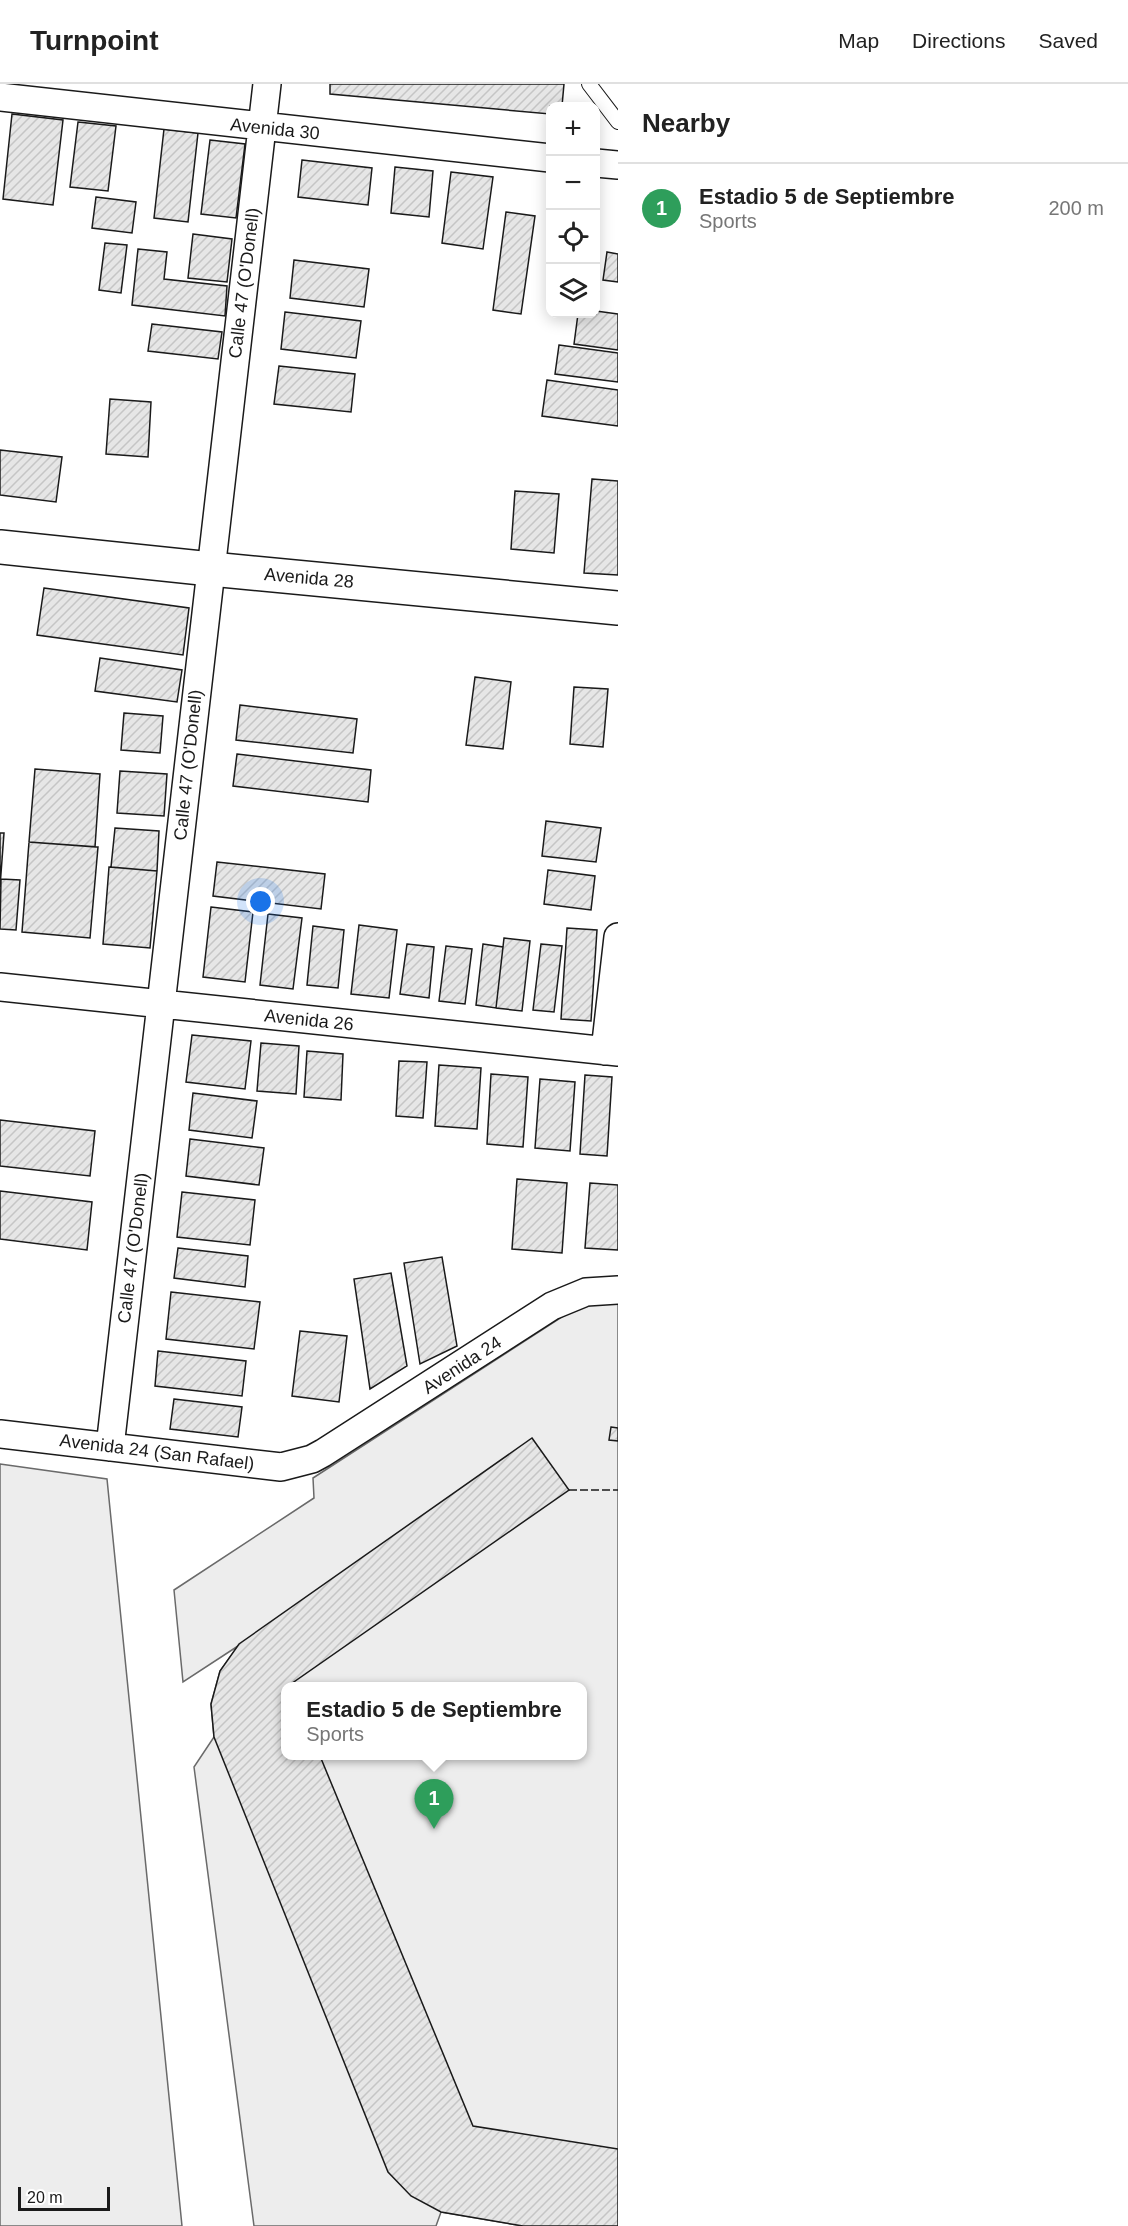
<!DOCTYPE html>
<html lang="en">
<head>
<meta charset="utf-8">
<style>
	:root { --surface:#fff; --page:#f2f2f2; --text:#222; --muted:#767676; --line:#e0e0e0; --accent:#111827 }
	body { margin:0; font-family:Arial,sans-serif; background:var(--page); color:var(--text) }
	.controls { position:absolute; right:18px; top:18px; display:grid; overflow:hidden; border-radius:12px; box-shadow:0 3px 15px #0003 }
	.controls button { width:54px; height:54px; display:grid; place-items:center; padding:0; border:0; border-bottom:2px solid var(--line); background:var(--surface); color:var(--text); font:30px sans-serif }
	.scale { position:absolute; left:18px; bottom:15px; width:92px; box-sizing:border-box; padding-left:6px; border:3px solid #1a1a1a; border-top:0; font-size:16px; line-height:21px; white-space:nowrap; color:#1a1a1a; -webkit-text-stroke:4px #fff; paint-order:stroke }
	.you { position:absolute; left:261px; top:818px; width:21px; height:21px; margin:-15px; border:4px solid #fff; border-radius:50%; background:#1a73e8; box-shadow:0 0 0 9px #1a73e833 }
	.badge { display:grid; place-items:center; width:39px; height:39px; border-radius:50%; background:var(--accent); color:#fff; font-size:20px; font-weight:700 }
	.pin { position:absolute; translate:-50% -50px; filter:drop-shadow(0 2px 3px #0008) }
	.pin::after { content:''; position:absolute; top:32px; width:21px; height:18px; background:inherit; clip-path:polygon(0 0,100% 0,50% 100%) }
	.popup { position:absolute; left:281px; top:1598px; width:306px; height:78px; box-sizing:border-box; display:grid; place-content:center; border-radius:12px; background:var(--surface); filter:drop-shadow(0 2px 4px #0005); font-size:20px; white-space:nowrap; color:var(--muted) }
	.popup b { font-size:22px; color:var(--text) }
	.popup::after { content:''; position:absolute; left:50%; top:100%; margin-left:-12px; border:12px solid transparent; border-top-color:var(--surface) }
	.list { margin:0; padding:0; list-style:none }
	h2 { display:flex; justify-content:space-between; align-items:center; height:78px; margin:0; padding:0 24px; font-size:26px }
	h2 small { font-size:20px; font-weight:400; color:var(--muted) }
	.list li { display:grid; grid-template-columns:39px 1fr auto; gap:18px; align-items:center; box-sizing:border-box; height:90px; padding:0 24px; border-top:2px solid var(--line) }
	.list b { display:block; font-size:22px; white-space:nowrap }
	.list p { margin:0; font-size:20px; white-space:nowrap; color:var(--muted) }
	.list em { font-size:20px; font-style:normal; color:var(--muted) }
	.icon { flex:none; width:33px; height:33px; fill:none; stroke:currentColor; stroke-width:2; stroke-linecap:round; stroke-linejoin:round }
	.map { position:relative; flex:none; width:618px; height:2142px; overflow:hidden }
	header { display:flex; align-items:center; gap:36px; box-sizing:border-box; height:84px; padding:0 30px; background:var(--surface); border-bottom:2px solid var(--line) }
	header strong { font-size:28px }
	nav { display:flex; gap:33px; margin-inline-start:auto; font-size:21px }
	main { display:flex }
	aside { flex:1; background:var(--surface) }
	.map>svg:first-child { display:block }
</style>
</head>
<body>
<header>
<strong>Turnpoint</strong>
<nav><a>Map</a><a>Directions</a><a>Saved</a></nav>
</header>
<main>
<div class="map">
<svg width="618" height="2142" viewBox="0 0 618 2142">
	<defs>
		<pattern id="building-hatch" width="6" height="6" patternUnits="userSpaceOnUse" patternTransform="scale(1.5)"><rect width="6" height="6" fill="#e6e6e6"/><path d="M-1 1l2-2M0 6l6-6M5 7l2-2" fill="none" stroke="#c5c5c5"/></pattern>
	</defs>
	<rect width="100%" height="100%" fill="#fff"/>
	<path fill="#ededed" stroke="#6a6a6a" stroke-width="1.5" fill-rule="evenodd" d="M 618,1219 L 618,2142 L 523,2142 L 441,2128 L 436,2142 L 254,2142 L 194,1683 L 214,1653 L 211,1620 L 220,1587 L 238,1562 L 183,1598 L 174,1506 L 314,1414 L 313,1394 L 571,1227 L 595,1220 ZM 286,1602 L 582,1602 L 582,1672 L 286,1672 Z
		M 0,1380 L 107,1395 L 182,2142 L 0,2142 Z"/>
	<path fill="url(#building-hatch)" stroke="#1a1a1a" stroke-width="1.5" d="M 330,0 L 564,0 L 562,22 L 550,22 L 550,30 L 330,10 Z
		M 12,30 L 63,36 L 53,121 L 3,115 Z
		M 78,38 L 116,42 L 108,107 L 70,103 Z
		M 164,45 L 198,49 L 188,138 L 154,134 Z
		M 210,56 L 245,60 L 236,134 L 201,130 Z
		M 302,76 L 372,84 L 368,121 L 298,113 Z
		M 395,83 L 433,87 L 429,133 L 391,129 Z
		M 451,88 L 493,93 L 483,165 L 442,159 Z
		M 96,113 L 136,118 L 132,149 L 92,144 Z
		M 506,128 L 535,132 L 521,230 L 493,226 Z
		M 193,150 L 232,155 L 227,198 L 188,194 Z
		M 105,159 L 127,161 L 121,209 L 99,206 Z
		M 138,165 L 167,168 L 164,195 L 227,202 L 225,232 L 132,221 Z
		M 607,168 L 618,170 L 618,198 L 603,196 Z
		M 294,176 L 369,185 L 364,223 L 290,214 Z
		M 596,227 L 618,230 L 618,266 L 574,260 L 578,230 L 596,230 Z
		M 285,228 L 361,237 L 356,274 L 281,265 Z
		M 152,240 L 222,248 L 218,275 L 148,267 Z
		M 559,261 L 618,269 L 618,298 L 555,290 Z
		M 279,282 L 355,290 L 351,328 L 274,320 Z
		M 547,296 L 618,306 L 618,342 L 542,332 Z
		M 110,315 L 151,318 L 148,373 L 106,370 Z
		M 0,366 L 62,373 L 56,418 L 0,411 Z
		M 592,395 L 618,397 L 618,491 L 584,489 Z
		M 515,407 L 559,410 L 554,469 L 511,465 Z
		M 44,504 L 189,524 L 183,571 L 37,551 Z
		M 100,574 L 182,586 L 177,618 L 95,607 Z
		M 475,593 L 511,598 L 503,665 L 466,661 Z
		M 574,603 L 608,605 L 603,663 L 570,660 Z
		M 240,621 L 357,635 L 353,669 L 236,656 Z
		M 124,629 L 163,632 L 160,669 L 121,666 Z
		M 237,670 L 371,686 L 368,718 L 233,702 Z
		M 35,685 L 100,690 L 95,763 L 29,758 Z
		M 120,687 L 167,690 L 164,732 L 117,729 Z
		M 546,737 L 601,744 L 596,778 L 542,772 Z
		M 115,744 L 159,747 L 157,787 L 111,783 Z
		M 0,749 L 4,749 L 0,803 Z
		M 29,758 L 98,763 L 90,854 L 22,848 Z
		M 217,778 L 325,790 L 321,825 L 213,812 Z
		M 109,783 L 157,787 L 150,864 L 103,860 Z
		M 548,786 L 595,792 L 591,826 L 544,820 Z
		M 1,795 L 20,796 L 16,846 L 0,845 Z
		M 211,823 L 253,828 L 245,898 L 203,893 Z
		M 268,830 L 302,834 L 293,905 L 260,901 Z
		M 359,841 L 397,846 L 389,914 L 351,910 Z
		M 313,842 L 344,846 L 338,904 L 307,901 Z
		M 567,844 L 597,846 L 591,937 L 561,935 Z
		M 504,854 L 530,857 L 522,927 L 496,924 Z
		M 407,860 L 434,863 L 429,914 L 400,910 Z
		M 483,860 L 503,863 L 496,924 L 476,921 Z
		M 541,860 L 562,862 L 554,928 L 533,926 Z
		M 446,862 L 472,865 L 465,920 L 439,917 Z
		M 192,951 L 251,957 L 245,1005 L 186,998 Z
		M 261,959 L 299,962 L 296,1010 L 257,1007 Z
		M 307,967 L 343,970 L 341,1016 L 304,1013 Z
		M 399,977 L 427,978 L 423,1034 L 396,1032 Z
		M 439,981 L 481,984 L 477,1045 L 435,1042 Z
		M 491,990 L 528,993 L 523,1063 L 487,1060 Z
		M 585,991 L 612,993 L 607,1072 L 580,1070 Z
		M 540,995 L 575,998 L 570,1067 L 535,1064 Z
		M 193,1009 L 257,1017 L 252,1054 L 189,1046 Z
		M 0,1036 L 95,1047 L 90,1092 L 0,1082 Z
		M 190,1055 L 264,1064 L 259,1101 L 186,1092 Z
		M 517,1095 L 567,1099 L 562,1169 L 512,1165 Z
		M 590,1099 L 618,1101 L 618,1166 L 585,1164 Z
		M 0,1107 L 92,1118 L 87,1166 L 0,1155 Z
		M 182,1108 L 255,1116 L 250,1161 L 177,1153 Z
		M 178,1164 L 248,1172 L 245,1203 L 174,1194 Z
		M 442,1173 L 457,1262 L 420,1280 L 404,1179 Z
		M 391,1189 L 407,1282 L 370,1305 L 354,1195 Z
		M 171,1208 L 260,1218 L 254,1265 L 166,1255 Z
		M 300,1247 L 347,1252 L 339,1318 L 292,1312 Z
		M 158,1267 L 246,1277 L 242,1312 L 155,1302 Z
		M 174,1315 L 242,1323 L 238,1353 L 170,1345 Z
		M 611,1343 L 618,1344 L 618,1357 L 609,1356 Z
		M 532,1354 L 569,1406 L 291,1600 L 292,1602 L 286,1602 L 286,1672 L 320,1672 L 473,2042 L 618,2065 L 618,2142 L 523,2142 L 441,2128 L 411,2112 L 388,2088 L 214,1653 L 211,1620 L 220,1587 L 239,1560 Z"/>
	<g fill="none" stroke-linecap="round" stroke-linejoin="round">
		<defs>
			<path id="service" d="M 589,0 L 618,38"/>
			<path id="minor" d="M 0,13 L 550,74
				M 596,79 L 618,81
				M 0,903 L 618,968
				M 605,967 L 618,853
				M 0,1350 L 281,1383 L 312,1375 L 323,1369 L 552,1222 L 586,1208 L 618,1206
				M 110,1363 L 267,0"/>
			<path id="secondary" d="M 0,463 L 211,485 L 618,524"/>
		</defs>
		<use href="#service" stroke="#1a1a1a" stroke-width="16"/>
		<use href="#minor" stroke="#1a1a1a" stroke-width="30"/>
		<use href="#secondary" stroke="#1a1a1a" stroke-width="36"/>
		<use href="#service" stroke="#fff" stroke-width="14"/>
		<use href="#minor" stroke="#fff" stroke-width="27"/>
		<use href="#secondary" stroke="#fff" stroke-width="33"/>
		<path stroke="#1a1a1a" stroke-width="1.5" stroke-dasharray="8 3" stroke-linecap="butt" d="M 569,1406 L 618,1406"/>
	</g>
	<g text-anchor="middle" stroke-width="4.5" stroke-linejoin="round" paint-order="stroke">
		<g font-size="18" fill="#1a1a1a" stroke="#fff">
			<text transform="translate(275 45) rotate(6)" y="6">Avenida 30</text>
			<text transform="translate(244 199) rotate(-83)" y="6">Calle 47 (O'Donell)</text>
			<text transform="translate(309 494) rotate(5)" y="6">Avenida 28</text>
			<text transform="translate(188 681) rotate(-84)" y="6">Calle 47 (O'Donell)</text>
			<text transform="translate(309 936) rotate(6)" y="6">Avenida 26</text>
			<text transform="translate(133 1164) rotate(-83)" y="6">Calle 47 (O'Donell)</text>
			<text transform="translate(462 1281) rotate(-33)" y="6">Avenida 24</text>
			<text transform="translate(157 1368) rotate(7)" y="6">Avenida 24 (San Rafael)</text>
		</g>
	</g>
</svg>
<div class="controls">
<button>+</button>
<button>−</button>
<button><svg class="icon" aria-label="locate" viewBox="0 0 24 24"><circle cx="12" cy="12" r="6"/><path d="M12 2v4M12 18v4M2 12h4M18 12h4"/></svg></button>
<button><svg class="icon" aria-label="layers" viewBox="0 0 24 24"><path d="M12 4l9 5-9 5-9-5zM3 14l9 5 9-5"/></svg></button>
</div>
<div class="scale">20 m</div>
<div class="you"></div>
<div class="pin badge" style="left:434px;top:1745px;background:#2e9e5b">1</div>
<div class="popup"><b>Estadio 5 de Septiembre</b>Sports</div>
</div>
<aside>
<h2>Nearby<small></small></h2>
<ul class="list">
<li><span class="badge" style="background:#2e9e5b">1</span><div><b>Estadio 5 de Septiembre</b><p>Sports</p></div><em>200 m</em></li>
</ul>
</aside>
</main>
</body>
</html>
